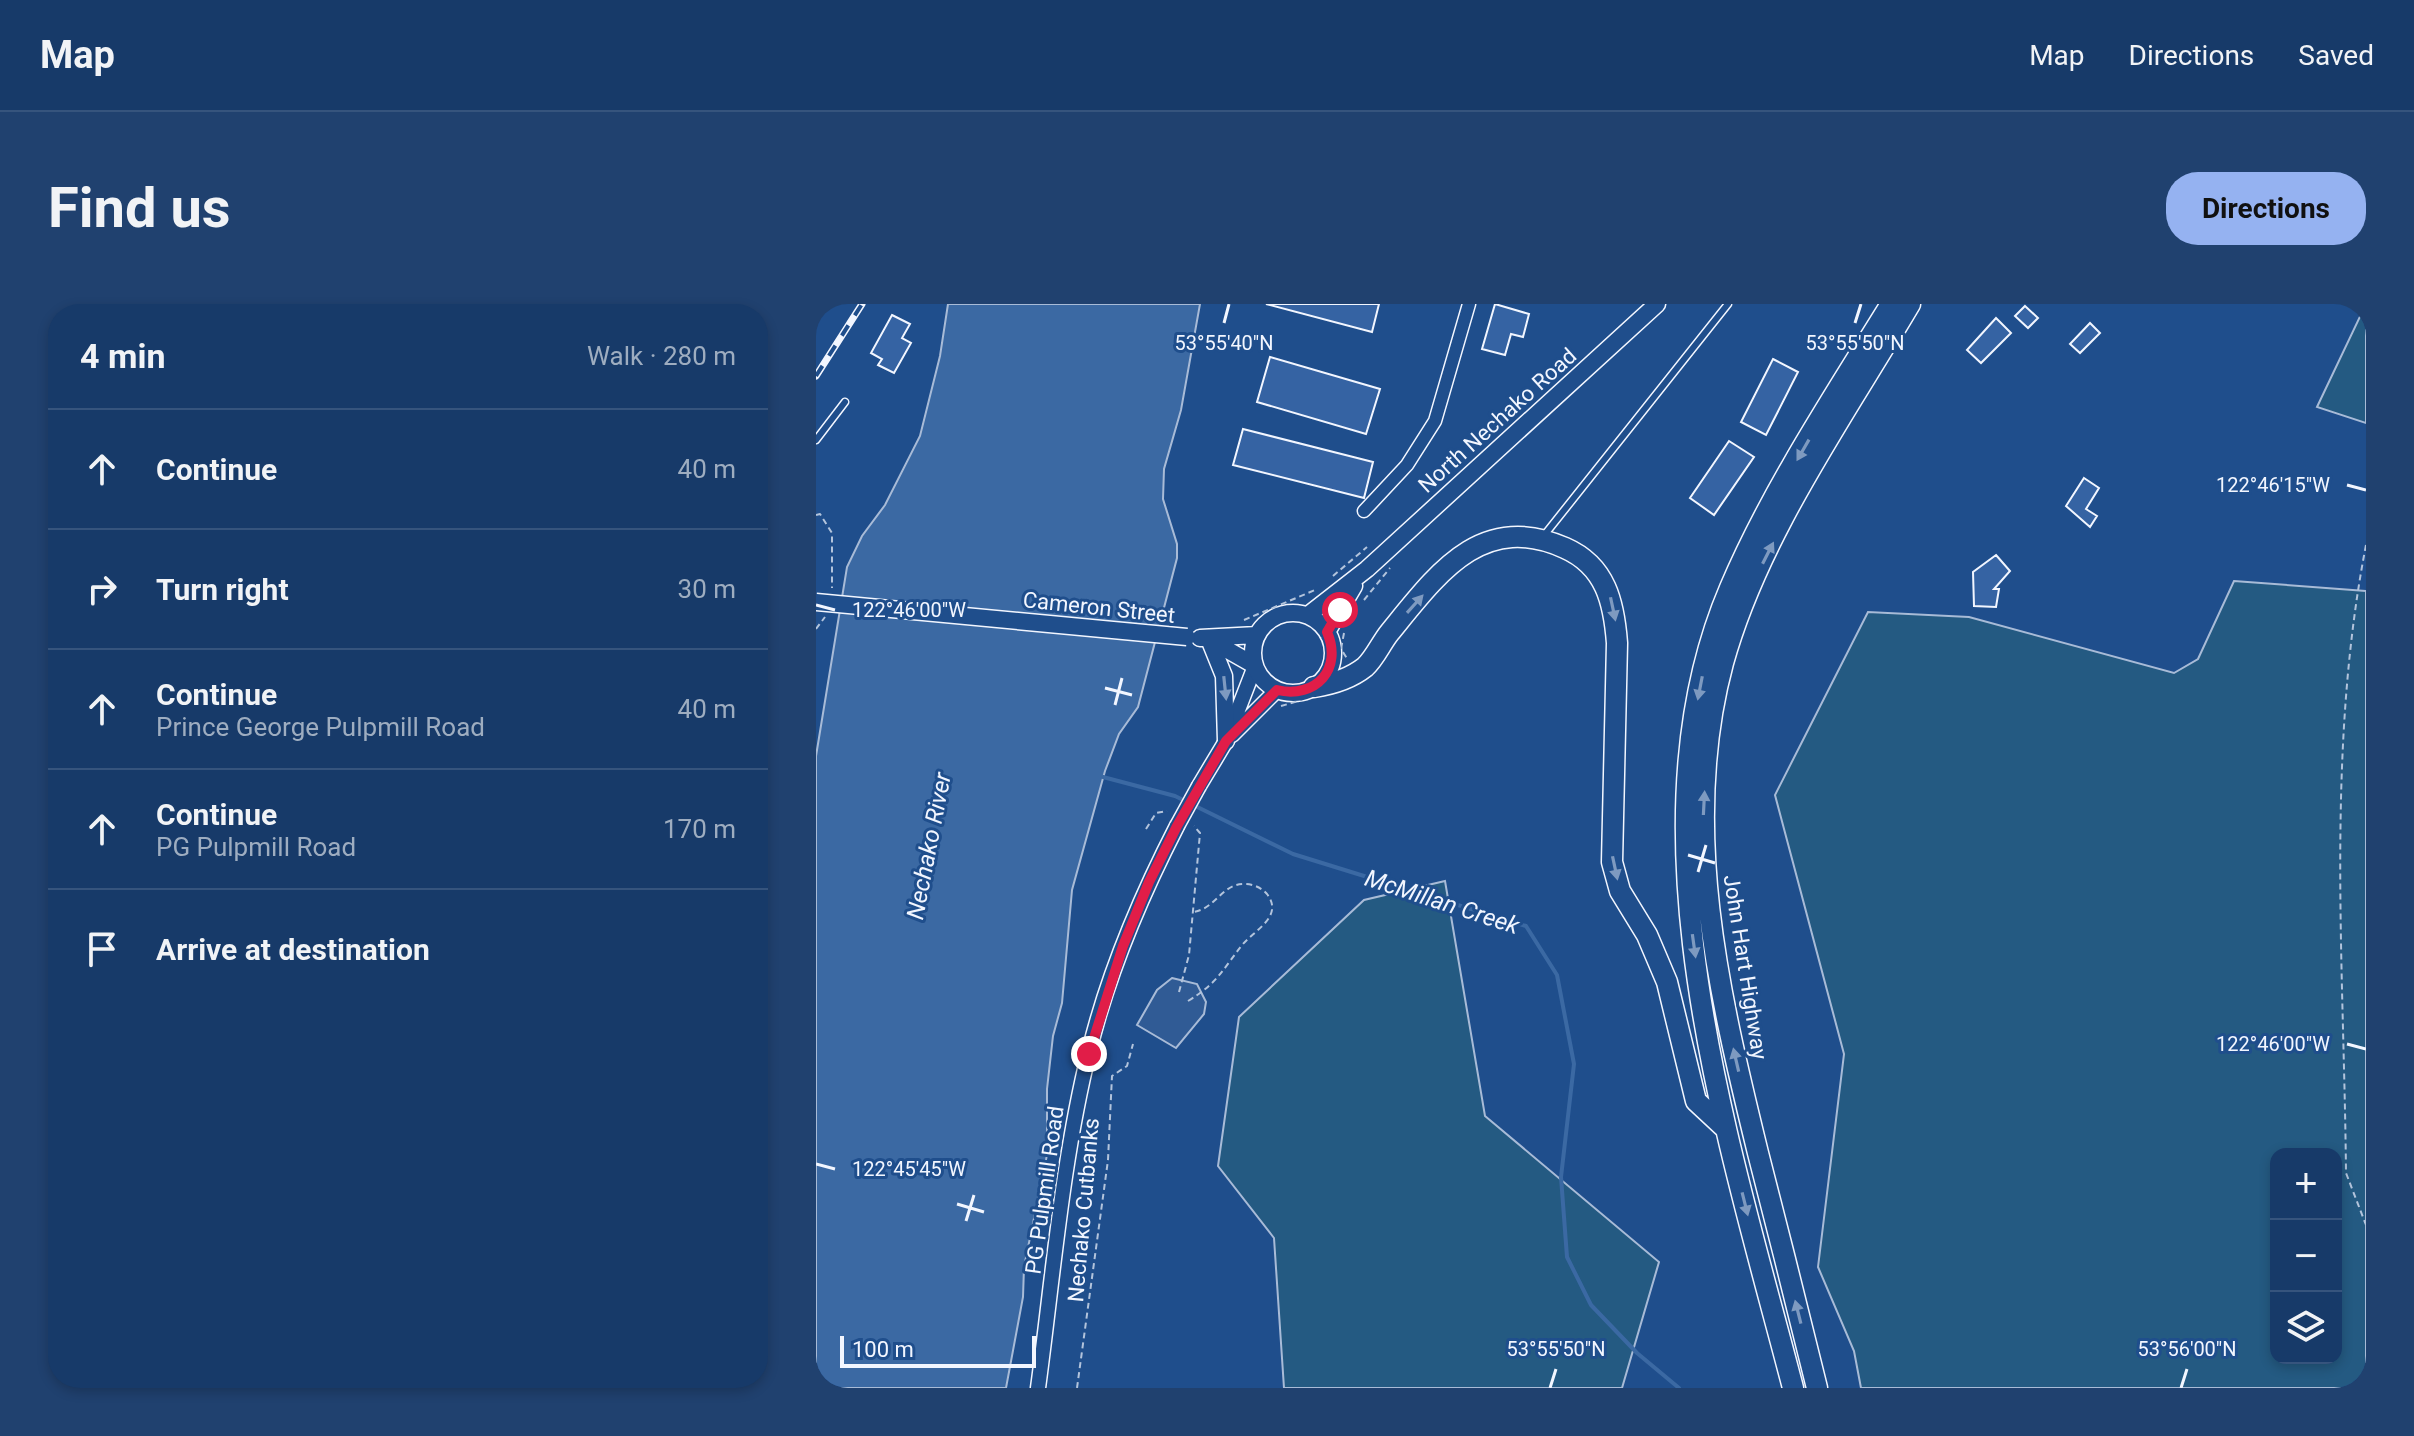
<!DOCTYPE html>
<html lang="en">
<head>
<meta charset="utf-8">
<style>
	:root { --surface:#173a69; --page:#20416f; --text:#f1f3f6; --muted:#9eadc0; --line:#36547d; --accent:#95b2f1 }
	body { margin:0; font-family:Roboto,sans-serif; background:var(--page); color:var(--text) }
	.controls { position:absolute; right:24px; bottom:24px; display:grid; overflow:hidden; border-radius:16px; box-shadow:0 4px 12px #0003 }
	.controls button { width:72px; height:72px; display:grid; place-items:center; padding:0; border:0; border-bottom:2px solid var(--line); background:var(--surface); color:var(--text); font:40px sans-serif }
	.scale { position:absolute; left:24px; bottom:20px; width:196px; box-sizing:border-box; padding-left:8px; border:4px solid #f2f6ff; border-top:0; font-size:22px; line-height:28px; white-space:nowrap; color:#f2f6ff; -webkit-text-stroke:6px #1f4e8c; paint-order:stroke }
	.stop { position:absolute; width:24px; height:24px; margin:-18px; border:6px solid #e11d48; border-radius:50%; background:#fff }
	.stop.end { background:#e11d48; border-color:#fff; box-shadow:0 2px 8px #0008 }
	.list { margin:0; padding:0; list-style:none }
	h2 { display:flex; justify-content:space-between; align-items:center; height:104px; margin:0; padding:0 32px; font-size:34px }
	h2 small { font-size:26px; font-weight:400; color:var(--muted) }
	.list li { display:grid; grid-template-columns:52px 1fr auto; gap:24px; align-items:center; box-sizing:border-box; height:120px; padding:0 32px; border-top:2px solid var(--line) }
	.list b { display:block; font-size:30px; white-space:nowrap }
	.list p { margin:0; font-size:26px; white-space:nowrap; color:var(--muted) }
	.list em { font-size:26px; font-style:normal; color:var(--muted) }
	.icon { flex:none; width:44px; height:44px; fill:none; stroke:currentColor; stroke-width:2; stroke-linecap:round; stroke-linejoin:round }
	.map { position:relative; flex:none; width:1550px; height:1084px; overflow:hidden; border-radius:32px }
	header { display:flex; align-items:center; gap:48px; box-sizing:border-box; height:112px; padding:0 40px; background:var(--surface); border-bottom:2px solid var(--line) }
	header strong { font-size:38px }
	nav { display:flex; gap:44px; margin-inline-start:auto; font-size:28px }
	.intro { display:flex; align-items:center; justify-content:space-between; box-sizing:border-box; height:192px; padding:0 48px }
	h1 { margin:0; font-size:56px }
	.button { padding:20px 36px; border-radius:32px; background:var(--accent); color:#111; font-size:28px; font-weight:700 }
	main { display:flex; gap:48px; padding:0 48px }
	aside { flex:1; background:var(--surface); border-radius:32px; box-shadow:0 4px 12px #0003 }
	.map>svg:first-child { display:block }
</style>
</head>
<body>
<header>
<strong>Map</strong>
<nav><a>Map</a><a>Directions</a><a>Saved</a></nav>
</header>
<div class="intro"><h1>Find us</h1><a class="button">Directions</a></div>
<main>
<aside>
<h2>4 min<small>Walk · 280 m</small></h2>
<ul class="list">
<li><svg class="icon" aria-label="ahead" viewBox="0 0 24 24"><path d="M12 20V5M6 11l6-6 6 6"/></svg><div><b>Continue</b></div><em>40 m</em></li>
<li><svg class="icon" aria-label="right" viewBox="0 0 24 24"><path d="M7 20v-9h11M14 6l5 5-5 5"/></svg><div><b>Turn right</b></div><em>30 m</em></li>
<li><svg class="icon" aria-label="ahead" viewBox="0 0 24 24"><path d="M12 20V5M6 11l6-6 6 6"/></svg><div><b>Continue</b><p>Prince George Pulpmill Road</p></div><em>40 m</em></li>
<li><svg class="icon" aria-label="ahead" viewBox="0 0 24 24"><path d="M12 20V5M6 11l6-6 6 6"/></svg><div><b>Continue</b><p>PG Pulpmill Road</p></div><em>170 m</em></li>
<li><svg class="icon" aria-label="arrive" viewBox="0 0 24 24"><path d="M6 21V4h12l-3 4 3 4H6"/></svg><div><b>Arrive at destination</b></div></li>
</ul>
</aside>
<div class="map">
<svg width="1550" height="1084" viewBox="0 0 1550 1084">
	<rect width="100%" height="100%" fill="#1f4e8c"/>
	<path fill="#245a82" stroke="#a8bbd7" stroke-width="2" fill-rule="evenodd" d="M 1550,0 L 1550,119 L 1501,103 Z
		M 1418,277 L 1550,287 L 1550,1084 L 1045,1084 L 1038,1047 L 1002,963 L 1028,750 L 959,491 L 1052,308 L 1153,313 L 1358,369 L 1382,355 ZM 1460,850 L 1520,850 L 1520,1054 L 1460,1054 Z
		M 629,577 L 669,812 L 843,958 L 806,1084 L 468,1084 L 458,934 L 402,862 L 423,713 L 548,596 Z"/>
	<path fill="#305b95" stroke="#a8bbd7" stroke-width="2" d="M 356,674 L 381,680 L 390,698 L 388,710 L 360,744 L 321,721 L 341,686 Z"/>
	<path fill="#3b69a3" stroke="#a8bbd7" stroke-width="2" d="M 132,0 L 384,0 L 365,106 L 348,165 L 347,195 L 361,240 L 361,254 L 322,403 L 303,430 L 289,467 L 256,586 L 246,699 L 237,732 L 231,785 L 231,851 L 208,963 L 207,993 L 190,1084 L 0,1084 L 0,452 L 31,263 L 46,232 L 69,201 L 104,132 L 124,52 Z"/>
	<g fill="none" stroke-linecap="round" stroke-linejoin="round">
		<path stroke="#3b69a3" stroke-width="4" d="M 287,473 L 359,492 L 477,550 L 710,622 L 741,671 L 758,760 L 745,873 L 751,953 L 775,1001 L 821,1049 L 863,1084"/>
	</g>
	<path fill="#3563a3" stroke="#f2f6ff" stroke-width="2" d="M 450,0 L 563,0 L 556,28 Z
		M 679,0 L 713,10 L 707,33 L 695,30 L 689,51 L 666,45 Z
		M 1209,2 L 1222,14 L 1212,24 L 1199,12 Z
		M 76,11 L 94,20 L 86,34 L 95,39 L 78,69 L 62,61 L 66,55 L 55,49 Z
		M 1180,14 L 1195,29 L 1165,59 L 1151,46 Z
		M 1274,19 L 1284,29 L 1264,49 L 1254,40 Z
		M 454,53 L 564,85 L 550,130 L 441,98 Z
		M 957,55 L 982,68 L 950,131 L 925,118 Z
		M 427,125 L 557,158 L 548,194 L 417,161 Z
		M 913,137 L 938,153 L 898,211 L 874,194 Z
		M 1268,174 L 1283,184 L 1270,205 L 1281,212 L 1274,223 L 1250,202 Z
		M 1180,251 L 1194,267 L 1178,285 L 1183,285 L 1180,303 L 1158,302 L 1157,268 Z"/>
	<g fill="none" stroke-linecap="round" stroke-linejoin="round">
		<defs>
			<path id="service" d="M 0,136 L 29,98
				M 726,234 L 912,0"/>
			<path id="minor" d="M 548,207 L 591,161 L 619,117 L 653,0"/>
			<path id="tertiary" d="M 416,431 L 461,386
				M 383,482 L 410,437 L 439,362
				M 222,1084 C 237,973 246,857 273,748 C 292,669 324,594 361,522"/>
			<path id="secondary" d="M437 349a40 40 0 1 1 80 0a40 40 0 1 1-80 0Z
				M 492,311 L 551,265 L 841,0
				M 511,328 L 538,282
				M 384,334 L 441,331
				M 393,335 L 408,372 L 410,437
				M 394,336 L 438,361"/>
			<path id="trunk" d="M 498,383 C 517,380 534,375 549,363 C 559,354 565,339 574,328 C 622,269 666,207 749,244 C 790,262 798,299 801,339 L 796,558 L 804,587 L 831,631 L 851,678 L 880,797 L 909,824
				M 977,1084 C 914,841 810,527 914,284 C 955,187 1020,89 1075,0
				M 1001,1084 C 982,1006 962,927 942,849 C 903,690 863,522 907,359 C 942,232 1028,112 1094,0"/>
		</defs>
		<use href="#service" stroke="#f2f6ff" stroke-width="9"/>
		<use href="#minor" stroke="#f2f6ff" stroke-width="15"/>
		<use href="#tertiary" stroke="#f2f6ff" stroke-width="17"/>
		<use href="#secondary" stroke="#f2f6ff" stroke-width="19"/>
		<use href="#trunk" stroke="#f2f6ff" stroke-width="23"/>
		<path stroke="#b3c4dc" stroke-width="2" stroke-dasharray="6 4" stroke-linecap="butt" d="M 0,211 L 4,210 L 16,229 L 16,284
			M 1550,241 C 1510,446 1528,661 1530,869 L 1550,921
			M 517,272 L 551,243
			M 548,296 L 574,264
			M 428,316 L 499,286
			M 0,325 L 9,313
			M 528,329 L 525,345 L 532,356
			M 465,402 L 486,396
			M 330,525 L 340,509 L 351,507
			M 363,688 L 373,651 L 384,529 L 378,522
			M 372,697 C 403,678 406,666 427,640 C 439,626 468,612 451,590 C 446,584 437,580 429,580 C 406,579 400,605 377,608
			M 261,1084 L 292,856 L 296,772 L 311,762 L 317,740"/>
		<use href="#service" stroke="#1f4e8c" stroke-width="6"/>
		<use href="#minor" stroke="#1f4e8c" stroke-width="12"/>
		<use href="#tertiary" stroke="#1f4e8c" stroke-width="14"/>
		<use href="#secondary" stroke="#1f4e8c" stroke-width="16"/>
		<use href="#trunk" stroke="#1f4e8c" stroke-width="20"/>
		<defs>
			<path id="rail" d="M 0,72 L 46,0"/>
		</defs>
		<use href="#rail" stroke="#f2f6ff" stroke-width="7"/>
		<use href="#rail" stroke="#1f4e8c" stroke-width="4" stroke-dasharray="12" stroke-linecap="butt"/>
		<defs>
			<path id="tertiary-bridge" d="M 361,522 L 383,482"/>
			<path id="secondary-bridge" d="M 0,298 L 371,333"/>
		</defs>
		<use href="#tertiary-bridge" stroke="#f2f6ff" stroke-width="17" stroke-linecap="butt"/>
		<use href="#secondary-bridge" stroke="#f2f6ff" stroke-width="19" stroke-linecap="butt"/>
		<use href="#tertiary-bridge" stroke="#1f4e8c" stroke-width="14"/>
		<use href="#secondary-bridge" stroke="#1f4e8c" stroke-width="16"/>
	</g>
	<defs><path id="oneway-solid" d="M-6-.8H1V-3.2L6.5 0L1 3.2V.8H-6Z" transform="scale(2)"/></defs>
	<g fill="#7e9ac0">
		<use href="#oneway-solid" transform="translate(987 146) rotate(120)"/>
		<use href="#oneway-solid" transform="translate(952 249) rotate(-63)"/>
		<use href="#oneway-solid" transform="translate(599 300) rotate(-48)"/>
		<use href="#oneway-solid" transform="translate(797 305) rotate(78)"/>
		<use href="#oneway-solid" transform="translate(409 384) rotate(84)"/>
		<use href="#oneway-solid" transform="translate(884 384) rotate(101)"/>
		<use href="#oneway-solid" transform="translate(888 499) rotate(-87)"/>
		<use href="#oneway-solid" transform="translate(799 564) rotate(78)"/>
		<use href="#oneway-solid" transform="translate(878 642) rotate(82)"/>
		<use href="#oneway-solid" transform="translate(920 756) rotate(-103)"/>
		<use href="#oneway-solid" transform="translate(929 900) rotate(76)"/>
		<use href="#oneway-solid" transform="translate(982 1008) rotate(-104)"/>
	</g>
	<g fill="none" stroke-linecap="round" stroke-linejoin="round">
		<path stroke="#e11d48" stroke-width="10" d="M 273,750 L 307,642 L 333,578 L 361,522 L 410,437 L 461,386 C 500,395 527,365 511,328 L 524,306"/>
	</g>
	<path fill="none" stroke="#f2f6ff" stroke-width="3" d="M 408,19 L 413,0M 1039,19 L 1045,0M 1531,181 L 1550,186M 0,301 L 19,306M 289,384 L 316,391M 299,401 L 306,374M 872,551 L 899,559M 882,568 L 890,541M 1531,740 L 1550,745M 0,860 L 19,865M 141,900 L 168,908M 150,917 L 158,891M 734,1084 L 740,1065M 1365,1084 L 1371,1065"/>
	<g text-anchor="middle" stroke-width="6" stroke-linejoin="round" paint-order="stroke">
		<g font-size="22" fill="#f2f6ff" stroke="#1f4e8c">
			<text transform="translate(681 116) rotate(-42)" y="8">North Nechako Road</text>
			<text transform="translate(283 303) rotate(6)" y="8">Cameron Street</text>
			<text transform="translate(930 663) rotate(81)" y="8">John Hart Highway</text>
			<text transform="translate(228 886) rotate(-82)" y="8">PG Pulpmill Road</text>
			<text transform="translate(267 906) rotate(-85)" y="8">Nechako Cutbanks</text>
		</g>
		<g font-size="24" font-style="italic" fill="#f2f6ff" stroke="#1f4e8c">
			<text transform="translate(113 542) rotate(-79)" y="8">Nechako River</text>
			<text transform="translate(626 598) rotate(18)" y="8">McMillan Creek</text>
		</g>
	</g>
	<g font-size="20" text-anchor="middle" fill="#f2f6ff" stroke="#1f4e8c" stroke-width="6" stroke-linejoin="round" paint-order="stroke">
		<text x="408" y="46">53°55'40"N</text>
		<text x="1039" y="46">53°55'50"N</text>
		<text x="1457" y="188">122°46'15"W</text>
		<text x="93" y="313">122°46'00"W</text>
		<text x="1457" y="747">122°46'00"W</text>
		<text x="93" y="872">122°45'45"W</text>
		<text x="740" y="1052">53°55'50"N</text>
		<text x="1371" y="1052">53°56'00"N</text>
	</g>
</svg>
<div class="controls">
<button>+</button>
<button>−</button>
<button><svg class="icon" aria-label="layers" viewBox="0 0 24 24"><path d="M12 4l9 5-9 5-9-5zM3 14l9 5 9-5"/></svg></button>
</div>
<div class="scale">100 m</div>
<div class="stop" style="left:524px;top:306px"></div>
<div class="stop end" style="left:273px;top:750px"></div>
</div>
</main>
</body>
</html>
